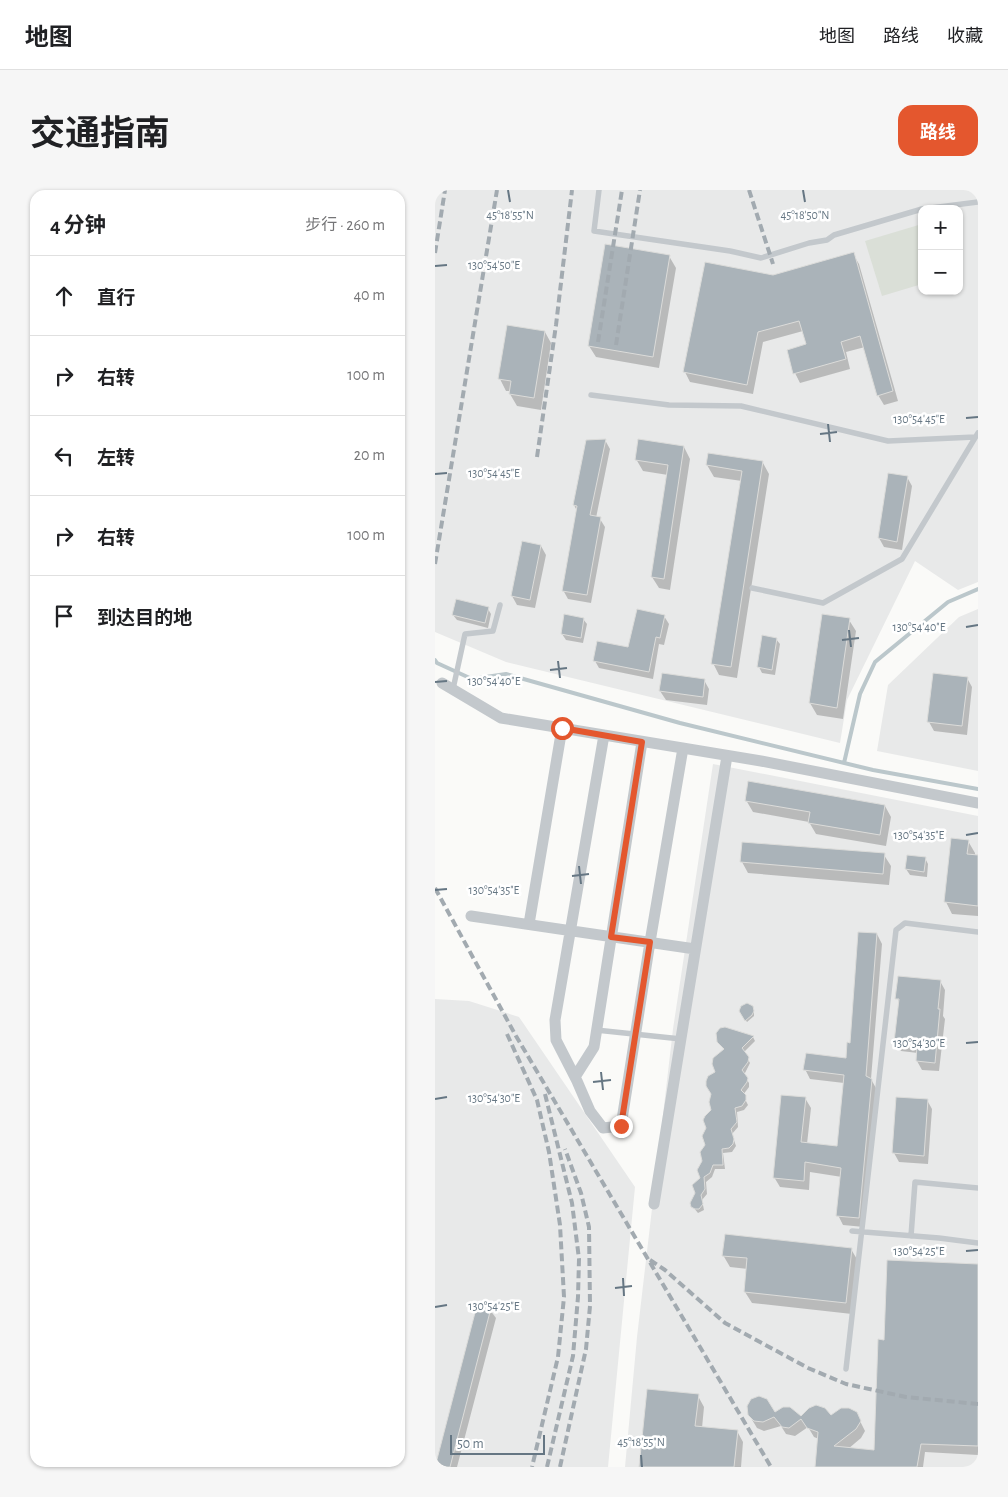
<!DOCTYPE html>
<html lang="zh">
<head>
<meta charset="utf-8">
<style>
	:root { --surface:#fff; --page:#f6f6f6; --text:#202124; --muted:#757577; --line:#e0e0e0; --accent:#e4572e }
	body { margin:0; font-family:"Alegreya Sans","Noto Sans SC",sans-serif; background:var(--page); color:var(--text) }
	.controls { position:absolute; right:15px; top:15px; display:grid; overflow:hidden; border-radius:10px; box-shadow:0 1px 4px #0004 }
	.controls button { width:45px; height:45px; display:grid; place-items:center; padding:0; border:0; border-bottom:1px solid var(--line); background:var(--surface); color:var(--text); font:25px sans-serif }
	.scale { position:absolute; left:15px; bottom:12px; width:95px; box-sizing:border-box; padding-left:5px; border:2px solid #657683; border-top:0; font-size:14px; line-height:18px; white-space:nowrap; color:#657683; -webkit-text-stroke:4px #fff; paint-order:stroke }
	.stop { position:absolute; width:15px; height:15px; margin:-11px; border:4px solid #e4572e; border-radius:50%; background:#fff }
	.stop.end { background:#e4572e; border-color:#fff; box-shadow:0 1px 5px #0008 }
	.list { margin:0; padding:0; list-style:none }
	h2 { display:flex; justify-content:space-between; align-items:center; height:65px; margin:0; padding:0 20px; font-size:21px }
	h2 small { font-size:16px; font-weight:400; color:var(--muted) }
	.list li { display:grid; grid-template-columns:32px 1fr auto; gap:15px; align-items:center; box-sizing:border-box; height:80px; padding:0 20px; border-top:1px solid var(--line) }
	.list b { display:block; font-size:19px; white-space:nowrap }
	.list em { font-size:16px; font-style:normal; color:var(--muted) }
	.icon { flex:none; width:28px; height:28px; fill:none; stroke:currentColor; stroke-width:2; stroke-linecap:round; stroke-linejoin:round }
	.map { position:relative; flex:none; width:543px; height:1277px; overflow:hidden; border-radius:15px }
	header { display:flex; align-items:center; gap:30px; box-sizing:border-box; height:70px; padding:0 25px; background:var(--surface); border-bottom:1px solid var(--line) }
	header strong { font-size:24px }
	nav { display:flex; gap:28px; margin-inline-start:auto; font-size:18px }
	.intro { display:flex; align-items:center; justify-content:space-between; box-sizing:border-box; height:120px; padding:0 30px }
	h1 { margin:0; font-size:35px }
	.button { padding:12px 22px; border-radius:15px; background:var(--accent); color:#fff; font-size:18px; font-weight:700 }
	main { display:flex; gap:30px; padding:0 30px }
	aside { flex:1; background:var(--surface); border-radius:15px; box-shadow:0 1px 4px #0004 }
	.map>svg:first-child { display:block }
</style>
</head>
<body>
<header>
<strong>地图</strong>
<nav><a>地图</a><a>路线</a><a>收藏</a></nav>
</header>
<div class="intro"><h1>交通指南</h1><a class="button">路线</a></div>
<main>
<aside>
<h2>4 分钟<small>步行 · 260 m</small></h2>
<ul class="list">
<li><svg class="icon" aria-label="ahead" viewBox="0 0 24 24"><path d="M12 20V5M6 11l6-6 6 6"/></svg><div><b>直行</b></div><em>40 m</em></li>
<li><svg class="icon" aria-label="right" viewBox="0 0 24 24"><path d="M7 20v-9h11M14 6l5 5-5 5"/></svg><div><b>右转</b></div><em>100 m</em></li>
<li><svg class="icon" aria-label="left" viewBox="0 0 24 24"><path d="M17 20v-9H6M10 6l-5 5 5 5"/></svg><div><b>左转</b></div><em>20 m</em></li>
<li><svg class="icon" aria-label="right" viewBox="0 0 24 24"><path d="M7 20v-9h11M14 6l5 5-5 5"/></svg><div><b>右转</b></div><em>100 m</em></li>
<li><svg class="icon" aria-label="arrive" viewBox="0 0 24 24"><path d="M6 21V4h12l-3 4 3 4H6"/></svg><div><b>到达目的地</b></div></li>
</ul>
</aside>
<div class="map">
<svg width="543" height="1277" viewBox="0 0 543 1277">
	<rect width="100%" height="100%" fill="#fafaf8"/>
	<path fill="#e8e9e9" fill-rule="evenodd" d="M 0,0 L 543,0 L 543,392 L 523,400 L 480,371 L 412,510 L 405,553 L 71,472 L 0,442 ZM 487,19 L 524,19 L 524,101 L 487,101 Z
		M 543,419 L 543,581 L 442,561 L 453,495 L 524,427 Z
		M 278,574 L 543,626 L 543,1277 L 190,1277 L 202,1147 L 238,839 Z
		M 0,809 L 34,811 L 84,827 L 200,997 L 173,1277 L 0,1277 Z"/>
	<path fill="#dadfd7" d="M 487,34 L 487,94 L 447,106 L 430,51 Z"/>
	<path fill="#0003" d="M 418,64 L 424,74 L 463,211 L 449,215 L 443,205 L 430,157 L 411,162 L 415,179 L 365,193 L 360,183 L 372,155 L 368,141 L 328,152 L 318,204 L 255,192 L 250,182 L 338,87 Z
		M 234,66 L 241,78 L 224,178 L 161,167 L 154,156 Z
		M 110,142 L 116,153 L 106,220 L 82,216 L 75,204 L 76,201 L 71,201 L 65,189 Z
		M 170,250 L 175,259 L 161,328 L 165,329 L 170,337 L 156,413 L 133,409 L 128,400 L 142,321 L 139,315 Z
		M 249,257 L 255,269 L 235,400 L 224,398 L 217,387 L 233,285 L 208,281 L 201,269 Z
		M 328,273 L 334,284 L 302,488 L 284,485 L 278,473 L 307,291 L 279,287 L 272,275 Z
		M 472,287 L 477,296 L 467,360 L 449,357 L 444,348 Z
		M 106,356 L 111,365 L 100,418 L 82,415 L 77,406 Z
		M 53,419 L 56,424 L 53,438 L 22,430 L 18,425 Z
		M 229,426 L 234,434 L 229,455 L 224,454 L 218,489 L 164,478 L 160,471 L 194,459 Z
		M 388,426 L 414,430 L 421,441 L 408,529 L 382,525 L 375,513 Z
		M 148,429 L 152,434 L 148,453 L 131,450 L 127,444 Z
		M 341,449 L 345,454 L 340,485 L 327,483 L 324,477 Z
		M 532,488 L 537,497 L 532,545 L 499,541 L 494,532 Z
		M 269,490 L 274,499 L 272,515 L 231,510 L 225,501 Z
		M 311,610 L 450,616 L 456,627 L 451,656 L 381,644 L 374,632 L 318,622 Z
		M 533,651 L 540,663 L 540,666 L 543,666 L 543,726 L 517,724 L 511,712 Z
		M 449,665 L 456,676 L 454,695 L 313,683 L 307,672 Z
		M 490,668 L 493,674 L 492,687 L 475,685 L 471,679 Z
		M 442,744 L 447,754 L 436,889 L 442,900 L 429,1037 L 408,1035 L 403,1025 L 407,987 L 375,982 L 374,1000 L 345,997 L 339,987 L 370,908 L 376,918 L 372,954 L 403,957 L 409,893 L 375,889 L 370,879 L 412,869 Z
		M 505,791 L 510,800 L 508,826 L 510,829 L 504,881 L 487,880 L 482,871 L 483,863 L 466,861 L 461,852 L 465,813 L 462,808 Z
		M 315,816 L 319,822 L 319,826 L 312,832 L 306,823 Z
		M 290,838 L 318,847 L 320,851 L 309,862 L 315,873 L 309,885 L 314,893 L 314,897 L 308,905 L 313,915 L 309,920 L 302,922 L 303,937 L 297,944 L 301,956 L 297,962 L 288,963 L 290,979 L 280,979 L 277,987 L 271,992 L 272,1004 L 267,1010 L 269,1020 L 263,1023 L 258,1017 L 266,988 L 277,921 L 282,882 L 289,860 L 283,851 Z
		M 492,910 L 497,919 L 493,974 L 464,972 L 459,963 Z
		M 416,1059 L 423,1071 L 417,1124 L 317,1113 L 310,1102 L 313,1079 L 295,1077 L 288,1065 Z
		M 543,1075 L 543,1265 L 490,1262 L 488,1277 L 381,1277 L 384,1249 L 379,1247 L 373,1237 L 360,1246 L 351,1244 L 346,1236 L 329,1241 L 322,1238 L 316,1228 L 340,1223 L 366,1228 L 421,1223 L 430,1241 L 426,1248 L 413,1259 L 440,1262 L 450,1151 Z
		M 55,1120 L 61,1128 L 22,1277 L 1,1277 Z
		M 263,1206 L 269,1217 L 267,1238 L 302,1241 L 308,1252 L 306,1277 L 205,1277 Z"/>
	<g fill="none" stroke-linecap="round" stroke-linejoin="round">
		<path stroke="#bbc7cb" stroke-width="4" d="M 0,470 L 2,473 L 37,489 L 71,484 L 245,533 L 438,580 L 543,599
			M 409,573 L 425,504 L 440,472 L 513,412 L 543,399"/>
	</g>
	<path fill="#aab3b9" stroke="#dcdcda" d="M 170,54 L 235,65 L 218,167 L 153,156 Z
		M 419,62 L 458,201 L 442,206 L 425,146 L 406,152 L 411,169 L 358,184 L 352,160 L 371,154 L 364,131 L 323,142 L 312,195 L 248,182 L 270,72 L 338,85 Z
		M 72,135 L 110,141 L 99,208 L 74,204 L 76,191 L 63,189 Z
		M 171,249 L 155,325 L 166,327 L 152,405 L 127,401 L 142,316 L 138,315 L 151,250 Z
		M 203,249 L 249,256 L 229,389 L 216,387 L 233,275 L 200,270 Z
		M 273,263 L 328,271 L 296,477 L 276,474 L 307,281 L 271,275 Z
		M 453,283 L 473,286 L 462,352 L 443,348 Z
		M 87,351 L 106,355 L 95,410 L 76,406 Z
		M 21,409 L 54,417 L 50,433 L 17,425 Z
		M 202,419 L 230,425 L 225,448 L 221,447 L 214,482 L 158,471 L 162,451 L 193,457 Z
		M 129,424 L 149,428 L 146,448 L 126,444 Z
		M 387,424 L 415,428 L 402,518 L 374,513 Z
		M 327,445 L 342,448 L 337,480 L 322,477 Z
		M 227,483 L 270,489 L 268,507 L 224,501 Z
		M 498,483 L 533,487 L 527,536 L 492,532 Z
		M 313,591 L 450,615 L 445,645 L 373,633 L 375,622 L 310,611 Z
		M 516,648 L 534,650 L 532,664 L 543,665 L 543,716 L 509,712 Z
		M 307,652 L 450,663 L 448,684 L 305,672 Z
		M 472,665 L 491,667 L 489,682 L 470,679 Z
		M 423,742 L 442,743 L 431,886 L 437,889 L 424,1028 L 401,1026 L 406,978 L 370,972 L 369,991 L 338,988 L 346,905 L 371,907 L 366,952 L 402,956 L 409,885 L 368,880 L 371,863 L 411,868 L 412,852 L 415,853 Z
		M 463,786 L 506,790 L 503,819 L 505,819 L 500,873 L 481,871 L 482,855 L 459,852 L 464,809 L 460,809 Z
		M 312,813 L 318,816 L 319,821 L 317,825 L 310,831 L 304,821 L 306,816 Z
		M 290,837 L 319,846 L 307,858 L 314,867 L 313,872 L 307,880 L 313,888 L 312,892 L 306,900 L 311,905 L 311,910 L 307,916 L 300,918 L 302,932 L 296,939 L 299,949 L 298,954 L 294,958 L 287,959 L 288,975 L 278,975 L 275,983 L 269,987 L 270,999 L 266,1005 L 268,1014 L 264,1019 L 260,1019 L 256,1017 L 255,1013 L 260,1003 L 257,995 L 265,988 L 262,980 L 267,971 L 265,962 L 270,955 L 267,946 L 271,938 L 268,930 L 270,926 L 276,920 L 274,912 L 276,904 L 271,896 L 271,891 L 273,886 L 280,882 L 277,874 L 278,868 L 289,859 L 282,852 L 281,843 L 285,838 Z
		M 461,907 L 493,909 L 489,966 L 457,963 Z
		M 290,1044 L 417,1058 L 411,1113 L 309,1102 L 312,1068 L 287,1066 Z
		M 452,1070 L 543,1074 L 543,1256 L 486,1254 L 482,1277 L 380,1277 L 383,1242 L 372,1238 L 366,1229 L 354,1238 L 347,1237 L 339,1227 L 328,1232 L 319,1231 L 313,1225 L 312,1216 L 316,1209 L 324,1206 L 332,1209 L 340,1222 L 348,1217 L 355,1217 L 366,1226 L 374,1218 L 381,1215 L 390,1218 L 396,1225 L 406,1218 L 414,1218 L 422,1222 L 426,1231 L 421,1239 L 399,1256 L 439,1260 L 443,1149 L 449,1150 Z
		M 42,1115 L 56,1118 L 15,1277 L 0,1277 Z
		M 212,1199 L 264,1204 L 260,1236 L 303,1240 L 299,1277 L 204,1277 Z"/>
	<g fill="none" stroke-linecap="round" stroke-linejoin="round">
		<path stroke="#c3c8cc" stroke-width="5.5" d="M 164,0 L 159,41 L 295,61 L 326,68 L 374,53 L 392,50 L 399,45 L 487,19
			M 488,19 L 543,12
			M 156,205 L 234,215 L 306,216 L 453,251 L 540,247
			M 317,398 L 388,413 L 467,369 L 543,243
			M 18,499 L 30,444 L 58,441 L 65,415
			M 161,840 L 246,849
			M 417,1041 L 504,1048 L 543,1053
			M 476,1046 L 480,992 L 543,998
			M 411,1179 L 461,740 L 470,733 L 543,742"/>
		<path stroke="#c3c8cc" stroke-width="11" d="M 7,493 L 66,528 L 326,571 L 543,613
			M 169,545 L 120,830 L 121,850 L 142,891 L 155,921 L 168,938 L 186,936 L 215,752 L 248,558
			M 36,726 L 260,759
			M 94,734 L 127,538
			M 140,887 L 159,857 L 207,552
			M 219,1014 L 292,566"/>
		<path stroke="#a2aab0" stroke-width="4" stroke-dasharray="8 4" stroke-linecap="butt" d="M 314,0 L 338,74
			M 0,63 L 10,0
			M 163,152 L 187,0
			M 181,155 L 205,0
			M 102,267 L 121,135 L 137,0
			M 0,374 L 62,0
			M 0,698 L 81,846 L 336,1277
			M 72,844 L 102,910 L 114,962 L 125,1035 L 129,1107 L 123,1167 L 97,1277
			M 110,904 L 137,1013 L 144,1069 L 143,1107 L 138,1166 L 112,1277
			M 215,1070 L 230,1080 L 290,1133 L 373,1178 L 411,1194 L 471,1207 L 543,1214
			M 125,1277 L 151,1159 L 155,1116 L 154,1037 L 146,1003 L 130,959"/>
	</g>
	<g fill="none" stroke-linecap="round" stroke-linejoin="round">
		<path stroke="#e4572e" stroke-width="6" d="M 127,538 L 207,552 L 176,747 L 215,752 L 186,936"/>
	</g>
	<path fill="none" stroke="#657683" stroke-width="2" d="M 73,0 L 75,12M 368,0 L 370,12M 0,76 L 12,75M 531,228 L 543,227M 393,234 L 395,252M 385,244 L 402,242M 0,284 L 12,283M 531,437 L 543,435M 414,440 L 416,457M 407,450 L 424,448M 123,471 L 125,488M 115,480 L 132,478M 0,492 L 12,491M 531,645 L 543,643M 144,676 L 146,694M 137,686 L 154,684M 0,700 L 12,699M 531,853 L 543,852M 166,882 L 168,900M 158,892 L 176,890M 0,909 L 12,907M 531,1061 L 543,1060M 188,1088 L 189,1106M 180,1098 L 197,1096M 0,1117 L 12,1115M 206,1265 L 207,1277"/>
	<g font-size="12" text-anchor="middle" fill="#657683" stroke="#fff" stroke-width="5" stroke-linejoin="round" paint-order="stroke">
		<text x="75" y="29">45°18'55"N</text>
		<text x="370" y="29">45°18'50"N</text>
		<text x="59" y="79">130°54'50"E</text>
		<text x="484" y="233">130°54'45"E</text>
		<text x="59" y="287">130°54'45"E</text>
		<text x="484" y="441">130°54'40"E</text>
		<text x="59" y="495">130°54'40"E</text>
		<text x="484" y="649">130°54'35"E</text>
		<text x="59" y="704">130°54'35"E</text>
		<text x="484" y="857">130°54'30"E</text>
		<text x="59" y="912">130°54'30"E</text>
		<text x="484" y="1065">130°54'25"E</text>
		<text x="59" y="1120">130°54'25"E</text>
		<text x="206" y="1256">45°18'55"N</text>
	</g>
</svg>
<div class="controls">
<button>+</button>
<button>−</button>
</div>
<div class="scale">50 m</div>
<div class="stop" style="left:127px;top:538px"></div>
<div class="stop end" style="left:186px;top:936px"></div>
</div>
</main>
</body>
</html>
